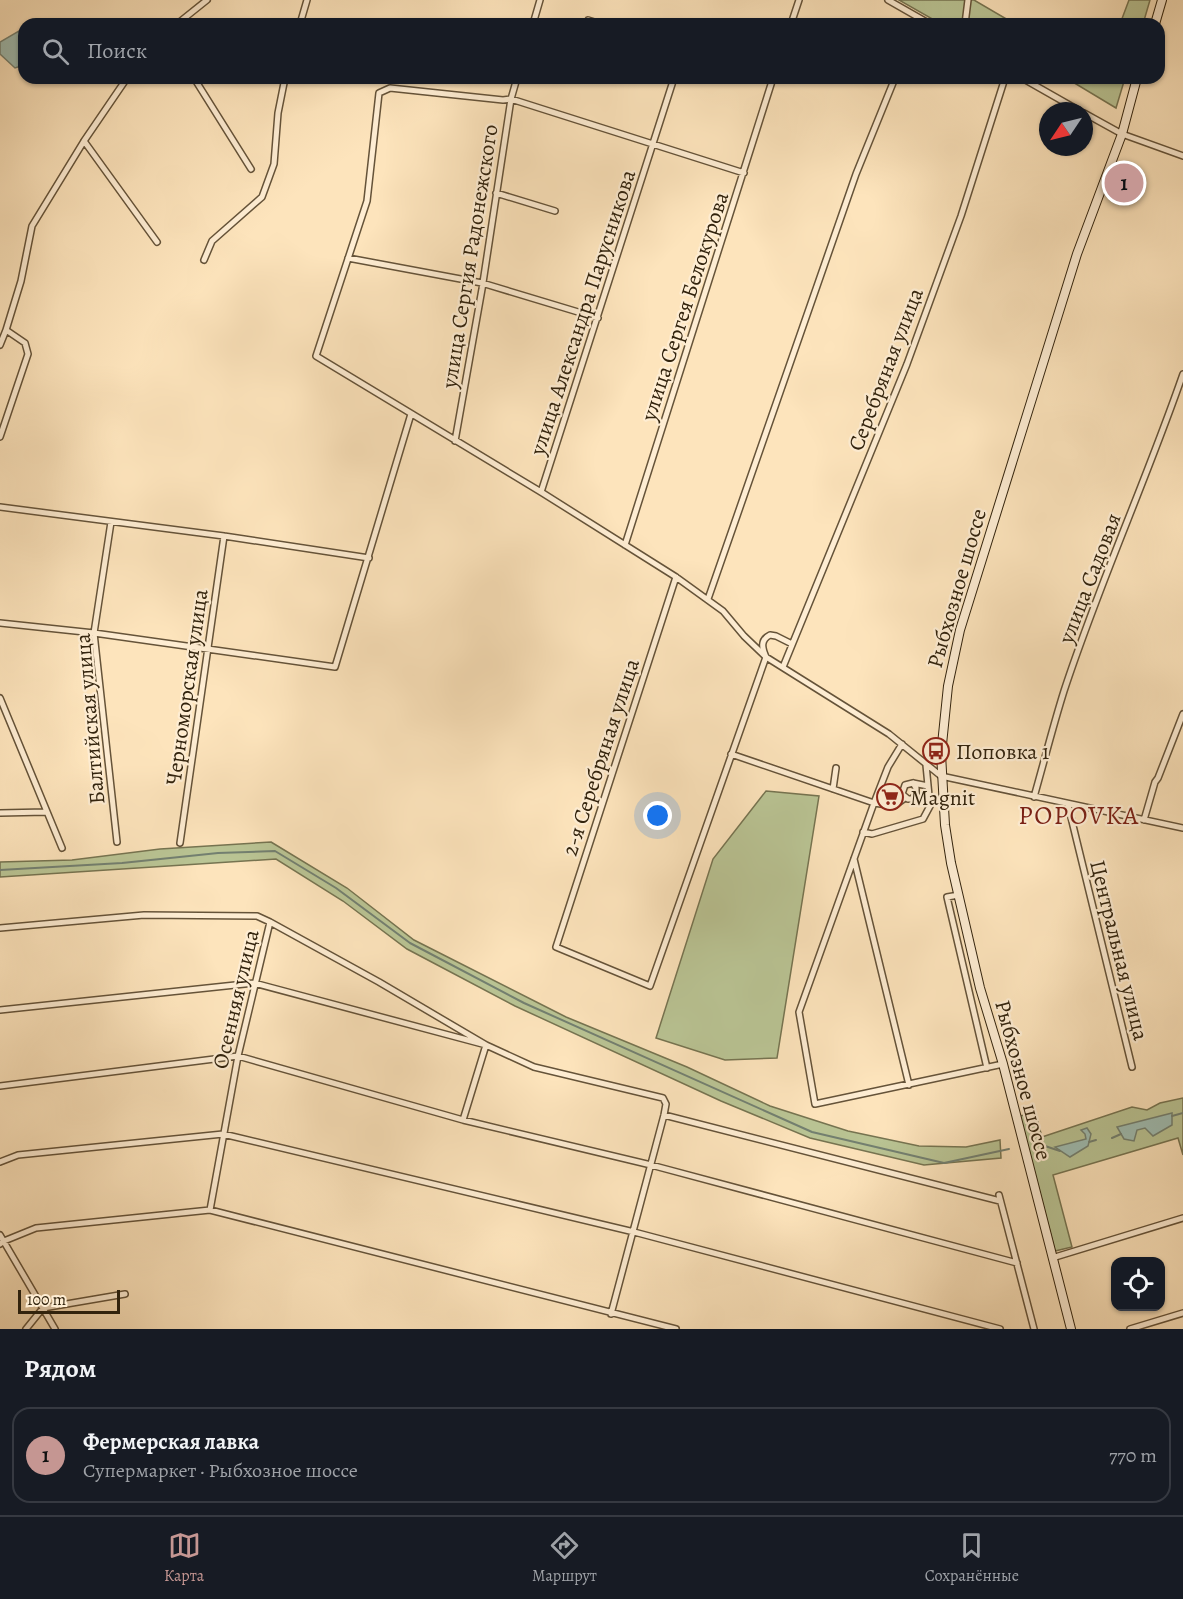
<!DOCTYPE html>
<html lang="ru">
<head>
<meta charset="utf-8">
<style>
	:root { --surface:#171b24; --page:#242831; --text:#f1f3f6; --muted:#9ea1a6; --line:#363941; --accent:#c59692 }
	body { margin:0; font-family:Alegreya,serif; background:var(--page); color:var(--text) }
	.controls { position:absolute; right:18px; bottom:18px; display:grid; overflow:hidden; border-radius:12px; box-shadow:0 2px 4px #0004 }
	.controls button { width:54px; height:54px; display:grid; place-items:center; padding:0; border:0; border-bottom:2px solid var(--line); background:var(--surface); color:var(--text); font:30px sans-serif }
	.compass { position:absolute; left:1039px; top:102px; width:54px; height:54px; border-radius:50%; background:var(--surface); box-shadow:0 2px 4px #0004; rotate:235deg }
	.scale { position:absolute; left:18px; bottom:15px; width:102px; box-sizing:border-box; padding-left:6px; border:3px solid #32230d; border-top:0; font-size:16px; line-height:21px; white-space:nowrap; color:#32230d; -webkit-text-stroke:4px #feedd3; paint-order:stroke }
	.you { position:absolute; left:658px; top:816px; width:21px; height:21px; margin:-15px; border:4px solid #fff; border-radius:50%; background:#1a73e8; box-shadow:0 0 0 9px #1a73e833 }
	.badge { display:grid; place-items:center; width:39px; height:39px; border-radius:50%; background:var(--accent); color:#111; font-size:20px; font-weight:700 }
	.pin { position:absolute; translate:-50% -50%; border:3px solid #fff; box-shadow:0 2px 6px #0006 }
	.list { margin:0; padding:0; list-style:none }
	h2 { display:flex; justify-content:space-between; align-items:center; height:78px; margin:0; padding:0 24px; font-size:26px }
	h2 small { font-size:20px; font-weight:400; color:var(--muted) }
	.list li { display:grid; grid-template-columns:39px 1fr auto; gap:18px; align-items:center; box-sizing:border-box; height:96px; margin:0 12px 12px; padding:0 12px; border:2px solid var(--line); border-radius:18px }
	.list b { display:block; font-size:22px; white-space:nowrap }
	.list p { margin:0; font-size:20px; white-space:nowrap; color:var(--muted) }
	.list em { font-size:20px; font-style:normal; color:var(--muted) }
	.icon { flex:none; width:33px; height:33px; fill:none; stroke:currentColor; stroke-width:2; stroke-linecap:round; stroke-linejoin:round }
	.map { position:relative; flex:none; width:1183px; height:1329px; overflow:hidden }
	.search { position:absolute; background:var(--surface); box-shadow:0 2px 4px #0004; left:18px; right:18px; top:18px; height:66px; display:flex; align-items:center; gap:15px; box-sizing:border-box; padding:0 21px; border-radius:18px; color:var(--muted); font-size:22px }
	.sheet { height:186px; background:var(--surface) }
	nav { display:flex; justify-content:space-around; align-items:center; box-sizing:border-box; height:84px; border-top:2px solid var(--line); background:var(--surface); font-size:16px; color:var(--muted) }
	nav a { display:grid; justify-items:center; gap:3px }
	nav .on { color:var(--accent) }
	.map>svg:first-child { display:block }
</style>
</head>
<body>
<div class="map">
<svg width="1183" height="1329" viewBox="0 0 1183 1329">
	<rect width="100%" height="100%" fill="#fde4bc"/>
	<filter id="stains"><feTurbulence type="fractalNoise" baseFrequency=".00333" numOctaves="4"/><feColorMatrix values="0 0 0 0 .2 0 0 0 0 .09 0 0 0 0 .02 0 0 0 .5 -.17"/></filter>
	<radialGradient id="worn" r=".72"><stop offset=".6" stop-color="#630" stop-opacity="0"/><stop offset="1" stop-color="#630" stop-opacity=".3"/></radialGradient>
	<path fill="#bac595" stroke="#767451" stroke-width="1.5" d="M 899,0 L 974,0 L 1015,24 L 941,24 Z
		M 1129,0 L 1150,0 L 1143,24 L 1120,24 Z
		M 1066,78 L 1125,78 L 1116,108 Z
		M 766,791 L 819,796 L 777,1058 L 725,1060 L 656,1038 L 713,859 Z
		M 271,842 L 347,888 L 414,940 L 566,1017 L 687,1067 L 770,1106 L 848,1131 L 919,1146 L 966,1147 L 1000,1140 L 1001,1158 L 924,1165 L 810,1138 L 721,1101 L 515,1006 L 407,949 L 343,901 L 276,859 L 0,877 L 0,862 L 72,860 L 160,849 Z
		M 1183,1098 L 1183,1155 L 1178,1138 L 1053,1175 L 1072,1247 L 1055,1251 L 1020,1116 L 1035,1112 L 1042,1137 L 1132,1107 L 1147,1110 L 1160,1103 Z"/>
	<path fill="#9fbeb4" stroke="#738071" stroke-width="1.5" d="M 24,28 L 24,65 L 15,68 L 0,54 L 0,42 Z
		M 1172,1113 L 1172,1125 L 1153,1136 L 1145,1128 L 1137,1130 L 1134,1141 L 1124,1139 L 1117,1127 Z
		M 1087,1128 L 1091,1134 L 1088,1146 L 1070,1157 L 1055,1147 L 1086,1139 L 1085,1134 L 1081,1130 Z"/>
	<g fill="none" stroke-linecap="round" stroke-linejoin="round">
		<path stroke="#738071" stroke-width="2" d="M 0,870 L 122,863 L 218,853 L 275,851 L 336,888 L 410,943 L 524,1003 L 812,1132 L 944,1163 L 1009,1149
			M 1172,1116 L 1183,1113
			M 1112,1138 L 1121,1134
			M 1089,1142 L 1096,1140
			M 1036,1143 L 1060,1151"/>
		<defs>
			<path id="street" d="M 888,0 L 930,24
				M 588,20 L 601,24
				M 177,24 L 207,0
				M 300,24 L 307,0
				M 533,24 L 540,0
				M 791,24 L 799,0
				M 965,24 L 968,0
				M 194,78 L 251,169
				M 1022,78 L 1080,111
				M 1084,113 L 1122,134 L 1183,156
				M 84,141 L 157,242
				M 744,173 L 511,99 L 503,100 L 390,88 L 379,93 L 367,201 L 316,356 L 541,492 L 676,577 L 723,611 L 744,636 L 766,657 L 889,734 L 941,776 L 1183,828
				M 496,193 L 555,211
				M 348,258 L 482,283 L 598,318
				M 204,260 L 212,241 L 262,197 L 274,164 L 278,113 L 285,78
				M 0,345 L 6,330
				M 0,437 L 28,354 L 25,343 L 6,330 L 21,281 L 32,226 L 84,141 L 127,78
				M 455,441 L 482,289 L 511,99 L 517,78
				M 541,492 L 674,78
				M 0,507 L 224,536 L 369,558
				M 111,522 L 94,633 L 117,842
				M 625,545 L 773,78
				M 676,577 L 556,947 L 650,986 L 766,657 C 762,648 760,640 770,635 L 776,636 L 792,644
				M 708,599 L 856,174 L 895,78
				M 0,623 L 94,633 L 335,667 L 411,414
				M 783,667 L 907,364 L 961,216 L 1005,78
				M 0,698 L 62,848
				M 902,744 L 888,767 L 874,803 L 799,1012 L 815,1104 L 1003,1064
				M 731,754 L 874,803 L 894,806 L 905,798
				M 913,783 L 916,788 L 916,794 L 912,799 L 908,799 L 902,794 L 905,785 L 913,783 L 928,786
				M 833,789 L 836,768
				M 1034,797 C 1044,762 1053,726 1064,691 C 1099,584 1146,481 1183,374
				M 1068,805 L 1132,1067
				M 0,813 L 46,812
				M 1144,820 L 1155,782 L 1158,778 L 1183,714
				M 863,832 L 872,834 L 923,819 L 930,806 L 926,765
				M 180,843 L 224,536
				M 854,859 L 909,1085
				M 959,895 L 947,897 L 987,1068
				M 270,922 L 379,982 L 486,1045 L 463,1120
				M 0,928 L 144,915 L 257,916 L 270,922 L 238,1056 L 210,1210
				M 0,1010 L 254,983 L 486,1045 L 534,1067 L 663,1098 L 666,1104 L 664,1115 L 611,1314
				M 0,1086 L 238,1056 L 463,1120 L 651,1165 L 1017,1263
				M 664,1115 L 1000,1201
				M 0,1162 L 18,1155 L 223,1134 L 634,1232 L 1000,1329
				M 999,1195 L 1034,1329
				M 0,1235 L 55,1329
				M 0,1244 L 4,1241 L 36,1228 L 210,1210 L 676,1329
				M 1052,1258 L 1183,1218
				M 26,1329 L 43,1308 L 125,1294
				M 1130,1329 L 1183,1313"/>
			<path id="secondary" d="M 1155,24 L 1162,0
				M 1071,1329 L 1003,1064 L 980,988 L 951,863 L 945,825 L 941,754 L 948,686 L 960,630 L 1077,254 L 1122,134 L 1137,78"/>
		</defs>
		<use href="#street" stroke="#655339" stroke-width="8"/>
		<use href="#secondary" stroke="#32230d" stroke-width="10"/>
		<use href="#street" stroke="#feedd3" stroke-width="5"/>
		<use href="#secondary" stroke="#feedd3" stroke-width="8"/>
	</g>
	<defs>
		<symbol id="bus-ring" viewBox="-11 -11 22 22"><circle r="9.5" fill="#feedd3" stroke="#8f2418" stroke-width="1.5"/><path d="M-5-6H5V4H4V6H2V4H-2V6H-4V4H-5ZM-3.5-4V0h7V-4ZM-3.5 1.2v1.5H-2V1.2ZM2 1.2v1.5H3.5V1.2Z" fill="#8f2418"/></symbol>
		<symbol id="supermarket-ring" viewBox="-11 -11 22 22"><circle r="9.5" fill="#feedd3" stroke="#8f2418" stroke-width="1.5"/><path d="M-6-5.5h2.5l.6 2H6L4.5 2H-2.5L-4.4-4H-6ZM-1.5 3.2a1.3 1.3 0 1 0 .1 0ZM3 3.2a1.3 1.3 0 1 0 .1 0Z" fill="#8f2418"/></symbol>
	</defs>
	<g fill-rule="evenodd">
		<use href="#bus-ring" x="921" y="736" width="30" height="30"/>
		<use href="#supermarket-ring" x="875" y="782" width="30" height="30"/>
	</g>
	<g text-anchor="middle" stroke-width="4.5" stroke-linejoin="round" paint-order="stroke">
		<g font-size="22" fill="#32230d" stroke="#feedd3">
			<text transform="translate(469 256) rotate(-81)" y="8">улица Сергия Радонежского</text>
			<text transform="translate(684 306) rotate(-72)" y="8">улица Сергея Белокурова</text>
			<text transform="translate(582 312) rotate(-72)" y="8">улица Александра Парусникова</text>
			<text transform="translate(885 369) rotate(-69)" y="8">Серебряная улица</text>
			<text transform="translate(1089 578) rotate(-69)" y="8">улица Садовая</text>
			<text transform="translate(956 588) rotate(-74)" y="8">Рыбхозное шоссе</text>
			<text transform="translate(186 687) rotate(-82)" y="8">Черноморская улица</text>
			<text transform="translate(89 719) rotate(-95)" y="8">Балтийская улица</text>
			<text transform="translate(600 757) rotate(-72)" y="8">2-я Серебряная улица</text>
			<text transform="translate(1120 950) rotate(76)" y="8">Центральная улица</text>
			<text transform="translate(235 999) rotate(-77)" y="8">Осенняя улица</text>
			<text transform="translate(1024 1080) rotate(75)" y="8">Рыбхозное шоссе</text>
		</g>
		<g font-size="22" fill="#32230d" stroke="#feedd3" text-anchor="start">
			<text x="956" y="759">Поповка 1</text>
			<text x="910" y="805">Magnit</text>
		</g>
		<g font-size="26" letter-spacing="1.5" fill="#7a1f14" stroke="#feedd3">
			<text x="1079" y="824">POPOVKA</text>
		</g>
	</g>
	<rect width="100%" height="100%" filter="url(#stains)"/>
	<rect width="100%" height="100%" fill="url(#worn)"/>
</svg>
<div class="controls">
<button><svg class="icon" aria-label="locate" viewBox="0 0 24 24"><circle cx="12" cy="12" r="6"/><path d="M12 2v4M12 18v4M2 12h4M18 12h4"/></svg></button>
</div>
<svg class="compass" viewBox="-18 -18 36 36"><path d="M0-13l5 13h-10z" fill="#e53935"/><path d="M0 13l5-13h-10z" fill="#9ea1a6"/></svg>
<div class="scale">100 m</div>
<div class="you"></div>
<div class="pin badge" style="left:1124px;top:183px">1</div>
<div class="search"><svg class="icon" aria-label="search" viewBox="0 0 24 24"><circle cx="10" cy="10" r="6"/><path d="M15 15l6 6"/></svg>Поиск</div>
</div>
<section class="sheet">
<h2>Рядом<small></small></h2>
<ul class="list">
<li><span class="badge">1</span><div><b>Фермерская лавка</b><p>Супермаркет · Рыбхозное шоссе</p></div><em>770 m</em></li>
</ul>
</section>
<nav>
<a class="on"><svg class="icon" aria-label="map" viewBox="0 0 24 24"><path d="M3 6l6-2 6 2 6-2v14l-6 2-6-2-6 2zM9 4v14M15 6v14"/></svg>Карта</a>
<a><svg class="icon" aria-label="directions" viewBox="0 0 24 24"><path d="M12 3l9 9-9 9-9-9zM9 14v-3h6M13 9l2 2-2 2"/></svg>Маршрут</a>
<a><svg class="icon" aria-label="saved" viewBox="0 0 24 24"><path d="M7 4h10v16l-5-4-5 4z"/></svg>Сохранённые</a>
</nav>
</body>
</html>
